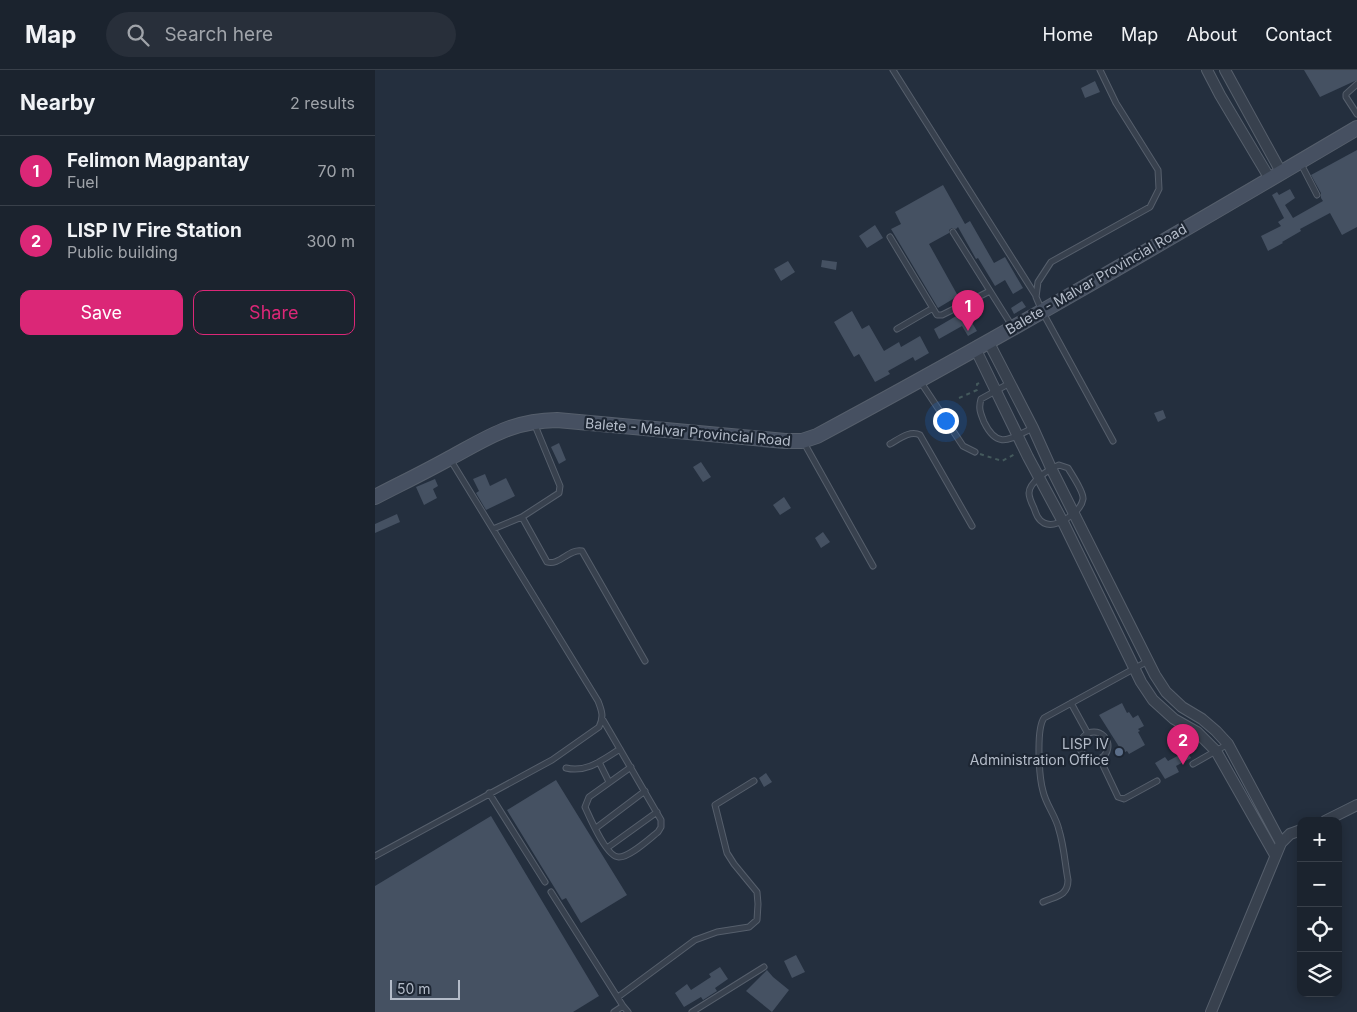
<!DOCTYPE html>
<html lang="en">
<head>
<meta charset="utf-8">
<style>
	:root { --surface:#1b232e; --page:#282f3a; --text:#f1f3f6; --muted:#a0a4aa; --line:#39404a; --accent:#db2777 }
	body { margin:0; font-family:Inter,sans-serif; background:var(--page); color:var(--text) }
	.controls { position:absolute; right:15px; bottom:15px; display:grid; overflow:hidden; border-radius:10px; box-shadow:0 2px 12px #0003 }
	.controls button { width:45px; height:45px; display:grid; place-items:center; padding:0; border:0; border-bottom:1px solid var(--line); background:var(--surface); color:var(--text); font:25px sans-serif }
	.scale { position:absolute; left:15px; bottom:12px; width:70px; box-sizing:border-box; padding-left:5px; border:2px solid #b4bcc9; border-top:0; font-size:14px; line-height:18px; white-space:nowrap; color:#b4bcc9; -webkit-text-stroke:4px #1d2633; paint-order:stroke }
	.you { position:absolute; left:570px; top:350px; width:18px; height:18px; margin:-12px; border:4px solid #fff; border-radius:50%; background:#1a73e8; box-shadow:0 0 0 8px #1a73e833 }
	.badge { display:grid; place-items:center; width:32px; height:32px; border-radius:50%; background:var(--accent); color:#fff; font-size:16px; font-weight:700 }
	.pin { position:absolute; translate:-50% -41px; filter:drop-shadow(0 1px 2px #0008) }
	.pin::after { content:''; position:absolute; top:26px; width:18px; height:15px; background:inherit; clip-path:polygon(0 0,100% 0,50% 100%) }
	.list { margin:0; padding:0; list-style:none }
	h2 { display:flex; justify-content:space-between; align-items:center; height:65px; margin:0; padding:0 20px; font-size:21px }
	h2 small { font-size:16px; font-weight:400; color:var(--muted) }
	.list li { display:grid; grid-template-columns:32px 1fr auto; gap:15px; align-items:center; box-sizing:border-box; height:70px; padding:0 20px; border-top:1px solid var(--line) }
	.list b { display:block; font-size:19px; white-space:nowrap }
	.list p { margin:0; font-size:16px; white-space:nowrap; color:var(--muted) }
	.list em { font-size:16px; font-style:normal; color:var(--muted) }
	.actions { display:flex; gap:10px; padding:15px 20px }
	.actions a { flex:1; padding:11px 0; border:1px solid var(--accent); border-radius:10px; text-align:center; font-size:18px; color:var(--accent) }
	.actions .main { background:var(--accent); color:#fff }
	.icon { flex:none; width:28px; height:28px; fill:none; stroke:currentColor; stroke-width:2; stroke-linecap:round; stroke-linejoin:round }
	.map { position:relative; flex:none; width:982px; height:942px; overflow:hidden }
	header { display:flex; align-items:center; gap:30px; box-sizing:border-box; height:70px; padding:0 25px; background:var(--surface); border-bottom:1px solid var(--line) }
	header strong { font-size:24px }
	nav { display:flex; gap:28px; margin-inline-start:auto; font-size:18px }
	.search { width:350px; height:45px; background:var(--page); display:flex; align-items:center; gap:12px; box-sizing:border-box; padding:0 18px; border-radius:28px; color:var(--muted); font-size:19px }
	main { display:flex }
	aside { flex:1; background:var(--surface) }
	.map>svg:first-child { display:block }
</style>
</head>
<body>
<header>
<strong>Map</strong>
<div class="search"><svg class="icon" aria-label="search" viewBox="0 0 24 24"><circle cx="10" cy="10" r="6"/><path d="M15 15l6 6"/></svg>Search here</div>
<nav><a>Home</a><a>Map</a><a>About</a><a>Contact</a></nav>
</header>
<main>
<aside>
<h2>Nearby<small>2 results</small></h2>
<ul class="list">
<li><span class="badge">1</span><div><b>Felimon Magpantay</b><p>Fuel</p></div><em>70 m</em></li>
<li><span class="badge">2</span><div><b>LISP IV Fire Station</b><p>Public building</p></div><em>300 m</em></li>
</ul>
<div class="actions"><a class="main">Save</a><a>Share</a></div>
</aside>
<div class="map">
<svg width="982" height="942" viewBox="0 0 982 942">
	<rect width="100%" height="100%" fill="#242f3e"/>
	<path fill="#455162" d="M 929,0 L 982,0 L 982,10 L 945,27 Z
		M 720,11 L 725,22 L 710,28 L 706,18 Z
		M 982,80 L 982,157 L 967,165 L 955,143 L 925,159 L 926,161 L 907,172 L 908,173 L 893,181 L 886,166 L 906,156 L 903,152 L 909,148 L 897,125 L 902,122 L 904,125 L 915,119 L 920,128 L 910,135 L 918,148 L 948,131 L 946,128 L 946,123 L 936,105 Z
		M 568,115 L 590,154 L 595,151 L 619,193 L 630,187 L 648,218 L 638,224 L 630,210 L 620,216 L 603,188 L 601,189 L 583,157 L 581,159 L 577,158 L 574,160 L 574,163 L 554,174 L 583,226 L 563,238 L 516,159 L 526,154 L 520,142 Z
		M 500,155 L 508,168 L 492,178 L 484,166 Z
		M 447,190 L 462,192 L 461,200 L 446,197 Z
		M 413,191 L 420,202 L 406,211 L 399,199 Z
		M 647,231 L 651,237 L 639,244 L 636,238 Z
		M 600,235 L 606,245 L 596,251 L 602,261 L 593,266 L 587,256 L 564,269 L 559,259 Z
		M 477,241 L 487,259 L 494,255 L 509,281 L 524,272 L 526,277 L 545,266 L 554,283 L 540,291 L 538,287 L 513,301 L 515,304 L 500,312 L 484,284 L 479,287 L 459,252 Z
		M 788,340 L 791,348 L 783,352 L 779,343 Z
		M 184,373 L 191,390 L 184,394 L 176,377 Z
		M 326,392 L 336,407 L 328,412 L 318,397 Z
		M 110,404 L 115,416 L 131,408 L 140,426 L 111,440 L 101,423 L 104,421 L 98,409 Z
		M 60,409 L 63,416 L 58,419 L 62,428 L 49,435 L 41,417 Z
		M 409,427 L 416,438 L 405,445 L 398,435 Z
		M 22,444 L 25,452 L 0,463 L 0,454 Z
		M 448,462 L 455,472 L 446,478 L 440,468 Z
		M 747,633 L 752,643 L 754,642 L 758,648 L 763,645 L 769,656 L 763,659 L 765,661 L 763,662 L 770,675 L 754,684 L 752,681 L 748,683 L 724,645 Z
		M 812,681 L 816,688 L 801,696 L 804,702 L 790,709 L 780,693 L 790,687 L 793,691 Z
		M 391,703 L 397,712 L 389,717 L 384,708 Z
		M 181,710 L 252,825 L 206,853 L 191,828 L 187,830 L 132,740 Z
		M 116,746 L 224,926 L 198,942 L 0,942 L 0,816 Z
		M 421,885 L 430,902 L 417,908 L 409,891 Z
		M 345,897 L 353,909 L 340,918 L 342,921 L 328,930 L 326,927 L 309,937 L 300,923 L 312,914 L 316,920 L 336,907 L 334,904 Z
		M 392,900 L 398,907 L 414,920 L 397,942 L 371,921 Z"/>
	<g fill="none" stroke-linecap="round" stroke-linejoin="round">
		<defs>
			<path id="lane" d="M 518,0 L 661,226
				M 725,0 L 741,33 L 783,100 L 784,119 L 775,137 L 676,192 L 663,212 L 661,227 L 667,241 L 738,371
				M 982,14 L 971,24 L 971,27 L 982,44
				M 925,92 L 942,125
				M 578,162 L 637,256
				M 515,167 L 562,245 L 567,245 L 615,221
				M 522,259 L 558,238
				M 545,311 L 588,376 L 600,382
				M 635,313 L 606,329 C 603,339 606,344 609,352 C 623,381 636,368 658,358
				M 428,371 L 498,496
				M 515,374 C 524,369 535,360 545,365 L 597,456
				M 684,395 L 693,398 C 697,405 709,422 708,429 C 706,442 681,459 669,453 C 663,450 661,444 659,438 C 657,434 654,428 654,423 C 654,412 674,399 684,395 Z
				M 147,447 L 172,492 C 184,496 195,478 207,481 L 270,591
				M 118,459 L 147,447 L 184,423 L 185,416 L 159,353
				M 696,633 L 713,664
				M 228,650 L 286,750 L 286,757 L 283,762 C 274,769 255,787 244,787 C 232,788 215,748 210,737 L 214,727 L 256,697
				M705 676a14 14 0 1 1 28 0a14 14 0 1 1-28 0Z
				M 725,689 L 743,727 L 749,729 L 782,711
				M 224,692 L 234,712
				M 818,694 L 853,674
				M 191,698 C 212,703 227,690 245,679
				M 114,723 L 170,812
				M 221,758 L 270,721
				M 232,778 L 282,742
				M 0,786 L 177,690 L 224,657 C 229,647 227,641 223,631 L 75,389
				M 176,822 L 248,936 L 239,942
				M 668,832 C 681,826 693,826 693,810 C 690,794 689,776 684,760 C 681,746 671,735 668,721 C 664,707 661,659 669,648 L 773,591
				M 243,927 L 320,870 L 342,862 L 374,857 L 382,850 L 383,834 L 382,822 L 359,794 L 352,783 L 340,735 L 379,711
				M 248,936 L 253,942
				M 317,942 L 389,897"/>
			<path id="street" d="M 832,0 L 845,25 L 895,109
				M 850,0 L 906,102
				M 613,271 L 658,358 L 676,398 L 780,605 L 791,622 L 807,637 L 827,649 L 841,661 L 853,674 L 906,773 L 836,942
				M 600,278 L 653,387 L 688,452 L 766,612 L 778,630 L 799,649 L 822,662 L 841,681 L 900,785
				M 950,751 L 982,735
				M 906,773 L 915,764 L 926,760"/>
			<path id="secondary" d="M 0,427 C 25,414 50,402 75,388 C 114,367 136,351 182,350 L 410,371 L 427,371 L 442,366 C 625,268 804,163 982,58"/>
		</defs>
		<use href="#lane" stroke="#565f6c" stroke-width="7"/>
		<use href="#street" stroke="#565f6c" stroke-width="12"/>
		<use href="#secondary" stroke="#565f6c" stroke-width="16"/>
		<path stroke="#44595c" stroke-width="2" stroke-dasharray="4 4" stroke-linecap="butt" d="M 584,328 L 602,320 L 602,314 L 607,312
			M 605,384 L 627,391 L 642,383"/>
		<use href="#lane" stroke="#38414e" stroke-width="5"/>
		<use href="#street" stroke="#38414e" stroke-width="10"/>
		<use href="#secondary" stroke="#465061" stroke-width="14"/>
	</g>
	<circle fill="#5c6f8a" stroke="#1d2633" stroke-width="2" cx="744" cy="682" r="5"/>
	<g text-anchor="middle" stroke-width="4.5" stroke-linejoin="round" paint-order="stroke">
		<g font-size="14" fill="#b4bcc9" stroke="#1d2633">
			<text transform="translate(721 209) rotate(-30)" y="5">Balete - Malvar Provincial Road</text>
			<text transform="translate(313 362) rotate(5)" y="5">Balete - Malvar Provincial Road</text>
		</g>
		<g font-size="14" fill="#b4bcc9" stroke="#1d2633" text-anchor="end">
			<text x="734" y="679">LISP IV<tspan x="734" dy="16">Administration Office</tspan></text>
		</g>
	</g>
</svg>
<div class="controls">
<button>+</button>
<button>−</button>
<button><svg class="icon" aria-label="locate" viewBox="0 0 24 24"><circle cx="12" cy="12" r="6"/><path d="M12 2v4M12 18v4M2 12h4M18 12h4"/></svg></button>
<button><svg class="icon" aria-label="layers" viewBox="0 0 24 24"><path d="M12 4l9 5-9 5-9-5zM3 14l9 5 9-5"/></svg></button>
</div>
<div class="scale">50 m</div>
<div class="you"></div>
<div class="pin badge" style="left:593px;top:261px">1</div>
<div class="pin badge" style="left:808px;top:695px">2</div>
</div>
</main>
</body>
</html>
